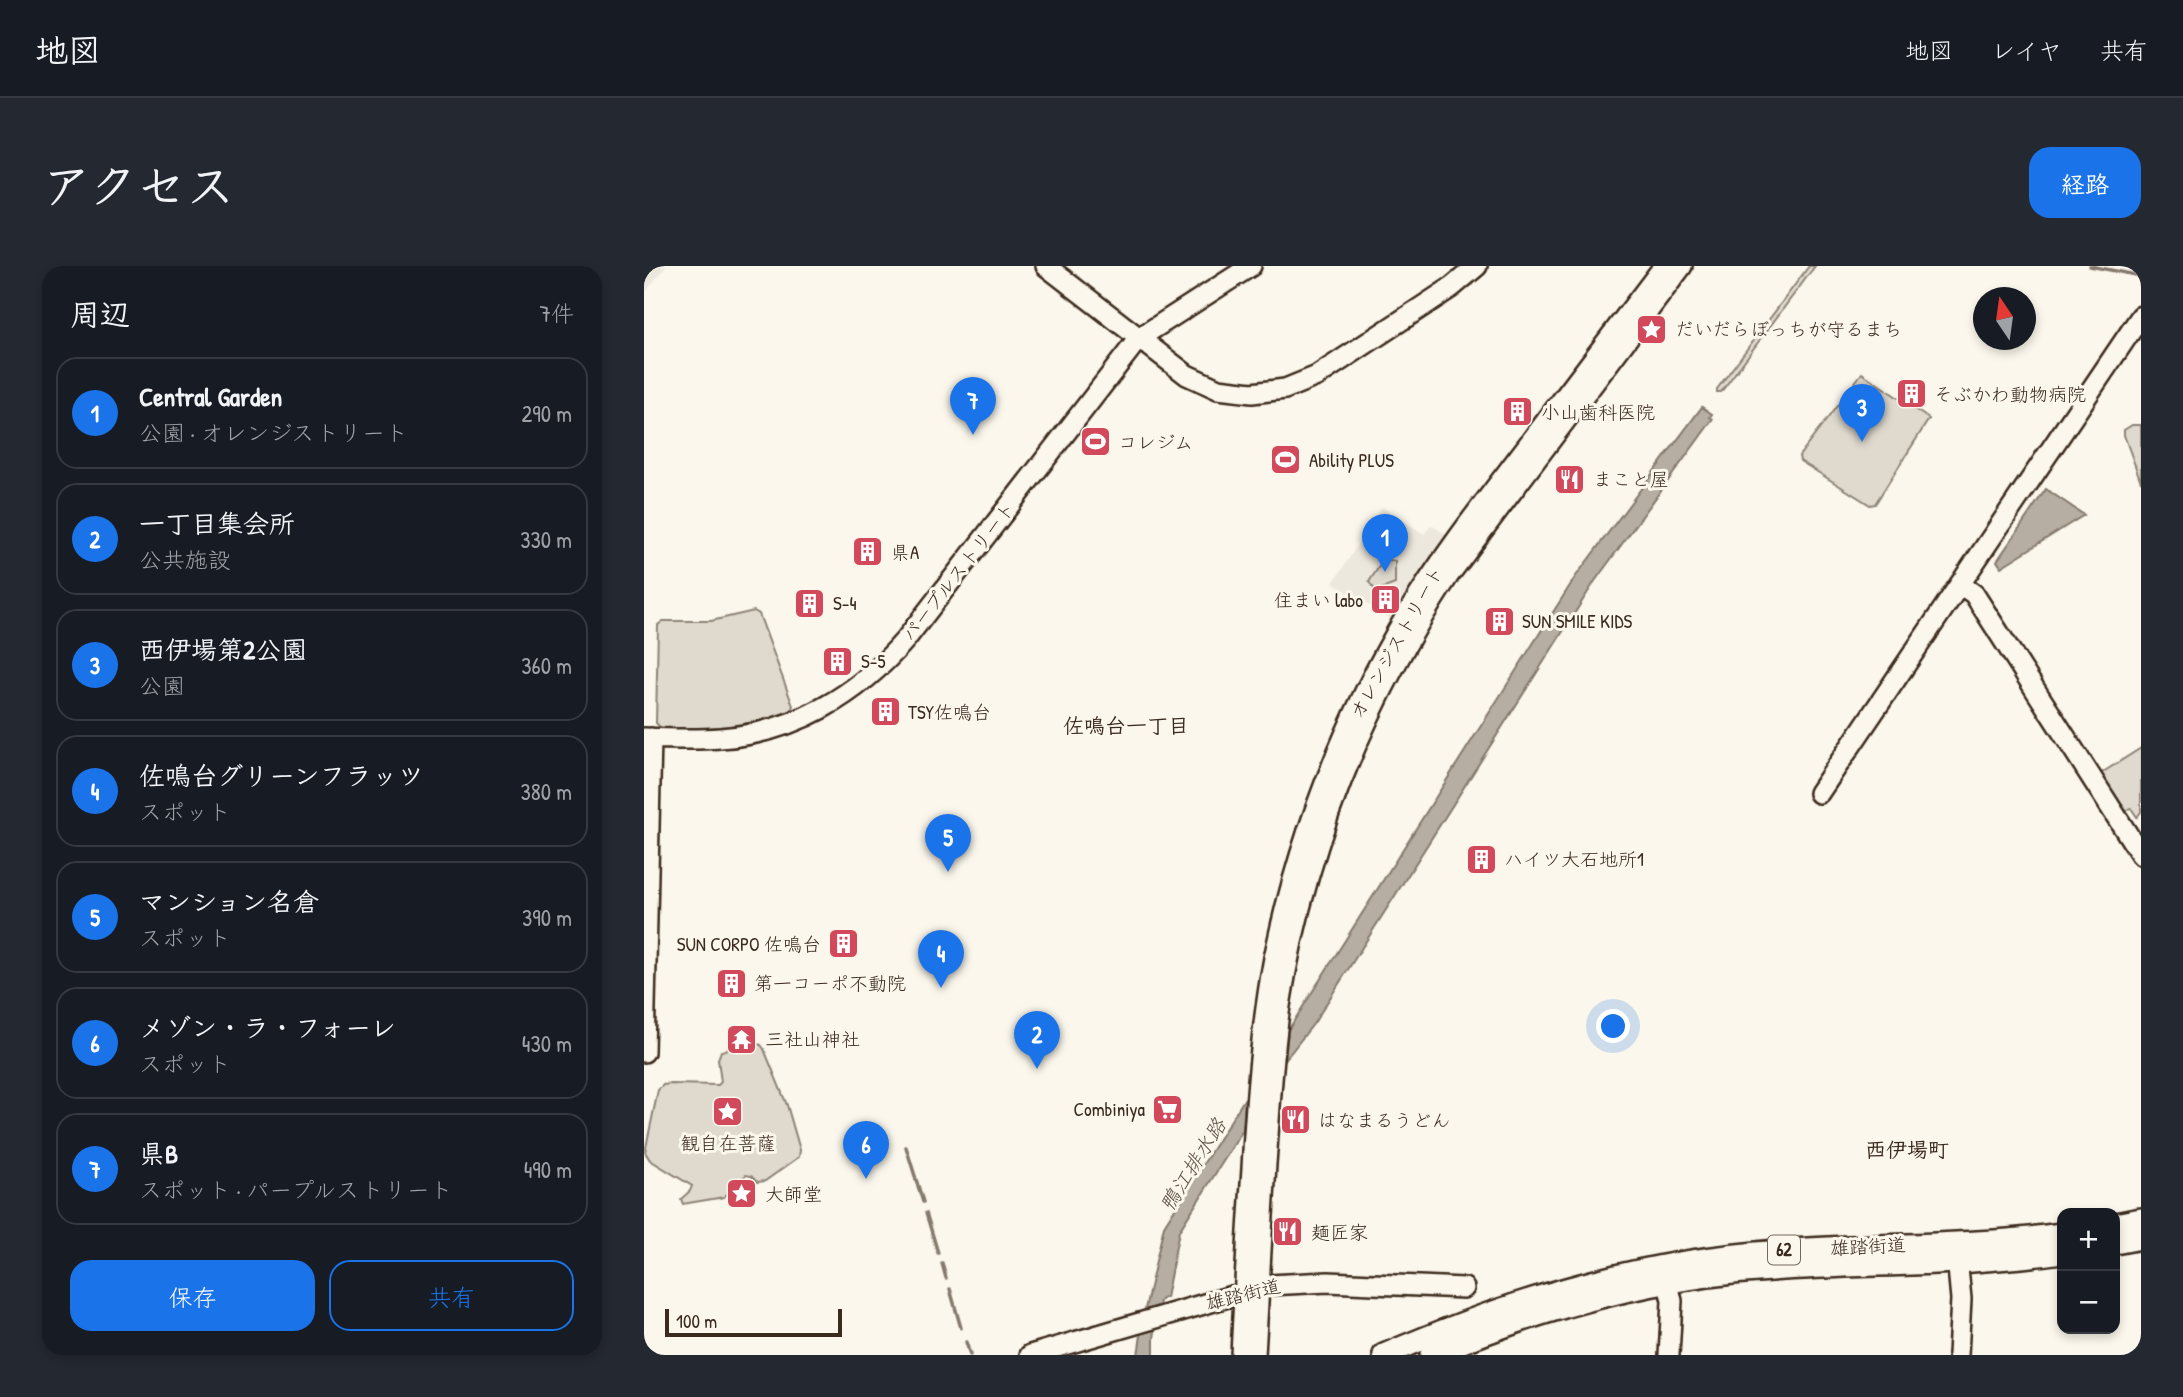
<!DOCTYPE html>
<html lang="ja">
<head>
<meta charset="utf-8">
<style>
	:root { --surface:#171b24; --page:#242831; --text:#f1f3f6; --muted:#9ea1a6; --line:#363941; --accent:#1a73e8 }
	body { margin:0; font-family:"Patrick Hand","Klee One",sans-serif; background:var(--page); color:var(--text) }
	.controls { position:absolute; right:21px; bottom:21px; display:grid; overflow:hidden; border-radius:14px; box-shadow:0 4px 10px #0003 }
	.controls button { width:63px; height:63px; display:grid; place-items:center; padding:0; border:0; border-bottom:2px solid var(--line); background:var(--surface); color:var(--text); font:35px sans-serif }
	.compass { position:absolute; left:1329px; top:21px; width:63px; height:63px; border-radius:50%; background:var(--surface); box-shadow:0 4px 10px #0003; rotate:347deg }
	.scale { position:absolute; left:21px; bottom:18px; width:177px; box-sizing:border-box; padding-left:7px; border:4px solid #3b2a1e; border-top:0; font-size:19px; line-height:24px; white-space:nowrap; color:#3b2a1e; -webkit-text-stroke:5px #fbf7ec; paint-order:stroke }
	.you { position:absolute; left:970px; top:761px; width:24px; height:24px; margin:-18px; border:5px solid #fff; border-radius:50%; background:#1a73e8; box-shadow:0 0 0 10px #1a73e833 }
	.badge { display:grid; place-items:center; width:46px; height:46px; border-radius:50%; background:var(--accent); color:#fff; font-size:23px; font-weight:700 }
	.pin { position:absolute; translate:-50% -58px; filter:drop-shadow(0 2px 4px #0008) }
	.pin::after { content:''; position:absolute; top:37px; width:24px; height:21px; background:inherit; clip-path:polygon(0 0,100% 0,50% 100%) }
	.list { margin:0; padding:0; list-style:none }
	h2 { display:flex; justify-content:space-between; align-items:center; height:91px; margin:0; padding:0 28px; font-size:30px }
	h2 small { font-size:23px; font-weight:400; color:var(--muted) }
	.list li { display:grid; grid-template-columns:46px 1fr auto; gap:21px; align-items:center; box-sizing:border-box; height:112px; margin:0 14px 14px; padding:0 14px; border:2px solid var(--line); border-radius:21px }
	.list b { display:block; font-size:26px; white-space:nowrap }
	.list p { margin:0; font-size:23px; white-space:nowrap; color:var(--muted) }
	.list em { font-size:23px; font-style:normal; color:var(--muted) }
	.actions { display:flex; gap:14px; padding:21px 28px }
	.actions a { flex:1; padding:16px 0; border:2px solid var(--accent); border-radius:21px; text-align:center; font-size:24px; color:var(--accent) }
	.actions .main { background:var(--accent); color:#fff }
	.map { position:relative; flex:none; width:1497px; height:1089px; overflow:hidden; border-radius:21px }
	header { display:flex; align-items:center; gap:42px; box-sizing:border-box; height:98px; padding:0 35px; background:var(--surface); border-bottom:2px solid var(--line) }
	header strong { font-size:33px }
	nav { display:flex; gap:38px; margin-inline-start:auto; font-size:24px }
	.intro { display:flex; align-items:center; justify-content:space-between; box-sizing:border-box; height:168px; padding:0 42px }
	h1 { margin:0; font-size:49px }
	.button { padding:18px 32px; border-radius:21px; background:var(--accent); color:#fff; font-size:24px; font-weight:700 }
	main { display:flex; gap:42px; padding:0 42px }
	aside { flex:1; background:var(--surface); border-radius:21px; box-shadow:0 4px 10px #0003 }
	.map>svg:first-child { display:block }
</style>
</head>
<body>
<header>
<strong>地図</strong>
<nav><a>地図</a><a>レイヤ</a><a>共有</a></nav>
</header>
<div class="intro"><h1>アクセス</h1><a class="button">経路</a></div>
<main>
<aside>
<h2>周辺<small>7件</small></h2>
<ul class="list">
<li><span class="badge">1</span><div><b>Central Garden</b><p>公園 · オレンジストリート</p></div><em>290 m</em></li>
<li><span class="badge">2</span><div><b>一丁目集会所</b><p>公共施設</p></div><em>330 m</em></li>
<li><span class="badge">3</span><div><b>西伊場第2公園</b><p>公園</p></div><em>360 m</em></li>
<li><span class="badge">4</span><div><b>佐鳴台グリーンフラッツ</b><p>スポット</p></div><em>380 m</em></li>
<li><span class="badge">5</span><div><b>マンション名倉</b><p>スポット</p></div><em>390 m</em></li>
<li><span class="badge">6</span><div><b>メゾン・ラ・フォーレ</b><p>スポット</p></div><em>430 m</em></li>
<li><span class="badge">7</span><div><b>県B</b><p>スポット · パープルストリート</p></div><em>490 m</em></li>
</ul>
<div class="actions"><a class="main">保存</a><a>共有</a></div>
</aside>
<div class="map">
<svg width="1497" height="1089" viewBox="0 0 1497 1089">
	<rect width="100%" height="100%" fill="#fbf7ec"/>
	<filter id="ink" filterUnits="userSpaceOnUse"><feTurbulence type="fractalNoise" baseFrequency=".0143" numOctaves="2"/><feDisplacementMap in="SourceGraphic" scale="14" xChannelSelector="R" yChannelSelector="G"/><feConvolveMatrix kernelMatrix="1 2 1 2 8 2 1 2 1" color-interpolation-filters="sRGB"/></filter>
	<g filter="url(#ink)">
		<path fill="#ede8dd" d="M 0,0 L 22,0 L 0,28 Z
			M 738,241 L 780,268 L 787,259 L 803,269 L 748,354 L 689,317 Z"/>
		<path fill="#dfd9ce" stroke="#8d8276" stroke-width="2" d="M 1165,0 L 1171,0 L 1077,126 L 1073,126 L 1073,123 Z
			M 1218,107 L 1285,153 L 1231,238 L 1226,239 L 1156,195 L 1155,190 Z
			M 1488,159 L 1497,159 L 1497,216 L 1480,169 L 1480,164 Z
			M 740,293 L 751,295 L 751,318 L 732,325 L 725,316 Z
			M 110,345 L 115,348 L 149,440 L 146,446 C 103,462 61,463 17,462 L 12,457 L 14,359 L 19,355 L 67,355 Z
			M 1497,482 L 1497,546 L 1493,551 L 1487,542 L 1480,546 L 1456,508 Z
			M 108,777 L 117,779 L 120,783 L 143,839 L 156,884 L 155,891 L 121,915 L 113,916 L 107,910 L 102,909 L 80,931 L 39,938 L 37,933 L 46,925 L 48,920 L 6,894 L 1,886 L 14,824 L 19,819 L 27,818 L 74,819 L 77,816 L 74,793 L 77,785 Z"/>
		<path fill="#b6aea2" stroke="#85796d" stroke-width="2" d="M 1058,141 L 1068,148 L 1066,151 L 1069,153 L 951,315 L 670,757 L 641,794 L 644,764 L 648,758 L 932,310 Z
			M 1402,223 L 1440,249 L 1357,301 L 1353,295 Z
			M 601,832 L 599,864 L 535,965 L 522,1032 L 519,1032 L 516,1035 L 510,1072 L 510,1089 L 494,1089 L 501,1043 L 520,960 Z"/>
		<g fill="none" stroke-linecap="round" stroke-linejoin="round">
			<path stroke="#85796d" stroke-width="3.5" d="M 1446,0 L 1497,10
				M 262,881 L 279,936
				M 282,947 L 294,987
				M 298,997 L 302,1012
				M 306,1023 L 317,1062
				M 322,1076 L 326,1089"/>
			<defs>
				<path id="secondary" d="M 402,0 L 543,109 L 574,123 L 608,127 L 641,123 L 673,110 L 808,21 L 833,0
					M 1317,319 L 1330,328 L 1497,589
					M 0,472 C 25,473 51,474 76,472 C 151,467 214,429 262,373 L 495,72 L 607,0
					M 1175,527 L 1497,50
					M 0,786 L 7,472
					M 1312,981 L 1317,1033 L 1314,1089
					M 1021,1003 L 1028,1035 L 1025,1089
					M 386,1089 L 625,1019 L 684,1016 L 820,1022
					M 597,1089 C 600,1027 604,964 608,902 C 612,831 617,762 630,692 C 655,570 701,452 765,345 C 798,291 836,242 874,192 C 923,128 972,64 1020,0
					M 611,1089 C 615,1025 618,962 622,898 C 626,845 628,793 636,740 C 660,585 719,440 805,309 L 1038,0"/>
				<path id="primary" d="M 1471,958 L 1497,953
					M 1471,977 L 1497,972
					M 740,1089 C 861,1037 980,999 1112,987 C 1213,977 1317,982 1418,968
					M 787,1089 C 883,1048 984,1018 1089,1007 C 1198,996 1309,1002 1418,986"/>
			</defs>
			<use href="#secondary" stroke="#3b2a1e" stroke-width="24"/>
			<use href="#primary" stroke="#3b2a1e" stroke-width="26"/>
			<use href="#secondary" stroke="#fbf7ec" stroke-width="19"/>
			<use href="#primary" stroke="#fbf7ec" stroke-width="21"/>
		</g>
	</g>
	<defs>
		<symbol id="sight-square" viewBox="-11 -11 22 22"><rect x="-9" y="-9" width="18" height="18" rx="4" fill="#d1495b" stroke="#fbf7ec"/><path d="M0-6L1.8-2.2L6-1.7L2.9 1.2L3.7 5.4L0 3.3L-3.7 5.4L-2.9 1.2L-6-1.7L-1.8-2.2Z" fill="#fff"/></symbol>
		<symbol id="building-square" viewBox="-11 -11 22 22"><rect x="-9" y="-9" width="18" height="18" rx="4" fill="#d1495b" stroke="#fbf7ec"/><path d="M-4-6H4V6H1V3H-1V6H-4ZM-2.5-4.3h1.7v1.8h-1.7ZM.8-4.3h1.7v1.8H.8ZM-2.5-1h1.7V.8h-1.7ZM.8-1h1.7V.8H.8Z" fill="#fff"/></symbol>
		<symbol id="stadium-square" viewBox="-11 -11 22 22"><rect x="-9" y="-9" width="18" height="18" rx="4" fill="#d1495b" stroke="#fbf7ec"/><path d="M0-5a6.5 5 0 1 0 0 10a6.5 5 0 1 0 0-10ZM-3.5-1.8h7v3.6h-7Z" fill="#fff"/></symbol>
		<symbol id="restaurant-square" viewBox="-11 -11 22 22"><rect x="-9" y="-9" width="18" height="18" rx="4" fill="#d1495b" stroke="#fbf7ec"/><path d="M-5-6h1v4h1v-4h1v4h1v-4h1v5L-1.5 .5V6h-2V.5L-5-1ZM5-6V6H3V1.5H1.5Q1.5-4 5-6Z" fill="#fff"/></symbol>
		<symbol id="temple-square" viewBox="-11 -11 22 22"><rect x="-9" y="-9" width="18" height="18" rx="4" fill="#d1495b" stroke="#fbf7ec"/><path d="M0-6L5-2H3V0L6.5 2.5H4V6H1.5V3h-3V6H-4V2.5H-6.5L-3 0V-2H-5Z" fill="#fff"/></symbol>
		<symbol id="supermarket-square" viewBox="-11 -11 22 22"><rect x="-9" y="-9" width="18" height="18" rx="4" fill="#d1495b" stroke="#fbf7ec"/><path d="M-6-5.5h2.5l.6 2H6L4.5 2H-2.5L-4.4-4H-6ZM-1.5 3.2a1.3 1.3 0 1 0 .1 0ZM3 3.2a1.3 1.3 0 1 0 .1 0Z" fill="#fff"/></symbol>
	</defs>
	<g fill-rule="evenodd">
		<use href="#sight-square" x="990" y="46" width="35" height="35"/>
		<use href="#building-square" x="1250" y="110" width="35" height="35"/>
		<use href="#building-square" x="856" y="128" width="35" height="35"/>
		<use href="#stadium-square" x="434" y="158" width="35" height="35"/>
		<use href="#stadium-square" x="624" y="176" width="35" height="35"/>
		<use href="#restaurant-square" x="908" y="196" width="35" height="35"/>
		<use href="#building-square" x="206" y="268" width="35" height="35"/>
		<use href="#building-square" x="724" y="316" width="35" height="35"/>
		<use href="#building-square" x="148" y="320" width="35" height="35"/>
		<use href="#building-square" x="838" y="338" width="35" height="35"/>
		<use href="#building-square" x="176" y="378" width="35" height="35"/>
		<use href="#building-square" x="224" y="428" width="35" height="35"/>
		<use href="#building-square" x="820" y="576" width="35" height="35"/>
		<use href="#building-square" x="182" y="660" width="35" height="35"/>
		<use href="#building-square" x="70" y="700" width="35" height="35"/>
		<use href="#temple-square" x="80" y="756" width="35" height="35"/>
		<use href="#supermarket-square" x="506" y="826" width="35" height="35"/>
		<use href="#sight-square" x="66" y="828" width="35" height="35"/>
		<use href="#restaurant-square" x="634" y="836" width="35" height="35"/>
		<use href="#sight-square" x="80" y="910" width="35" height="35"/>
		<use href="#restaurant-square" x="626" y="948" width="35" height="35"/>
	</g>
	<g text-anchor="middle" stroke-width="6" stroke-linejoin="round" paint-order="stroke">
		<rect fill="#fbf7ec" stroke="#75685c" stroke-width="2" x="1124" y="969.5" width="32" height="29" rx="5"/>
		<g font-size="18" font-weight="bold" fill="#3b2a1e">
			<text x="1140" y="990">62</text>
		</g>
		<g font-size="19" fill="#3b2a1e" stroke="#fbf7ec" text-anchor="start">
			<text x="1031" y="70">だいだらぼっちが守るまち</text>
			<text x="1290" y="135">そぶかわ動物病院</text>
			<text x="897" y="153">小山歯科医院</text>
			<text x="474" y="183">コレジム</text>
			<text x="665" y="201">Ability PLUS</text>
			<text x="949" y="220">まこと屋</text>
			<text x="247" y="293">県A</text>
			<text x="719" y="341" text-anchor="end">住まい labo</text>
			<text x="189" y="344">S-4</text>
			<text x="878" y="362">SUN SMILE KIDS</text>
			<text x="217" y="402">S-5</text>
			<text x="264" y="453">TSY佐鳴台</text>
			<text x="860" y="600">ハイツ大石地所1</text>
			<text x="177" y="685" text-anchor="end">SUN CORPO 佐鳴台</text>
			<text x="110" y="724">第一コーポ不動院</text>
			<text x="121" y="780">三社山神社</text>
			<text x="501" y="850" text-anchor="end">Combiniya</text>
			<text x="674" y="861">はなまるうどん</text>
			<text x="84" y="884" text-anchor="middle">観自在菩薩</text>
			<text x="121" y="935">大師堂</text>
			<text x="667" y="973">麺匠家</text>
		</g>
		<g font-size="19" fill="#3b2a1e" stroke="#fbf7ec">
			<text transform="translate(314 305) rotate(-52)" y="7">パープルストリート</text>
			<text transform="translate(752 376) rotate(-61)" y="7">オレンジストリート</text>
			<text transform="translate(1224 980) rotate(-3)" y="7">雄踏街道</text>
			<text transform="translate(599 1028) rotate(-14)" y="7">雄踏街道</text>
		</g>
		<g font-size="21" font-weight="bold" fill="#3b2a1e" stroke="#fbf7ec">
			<text x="482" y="467">佐鳴台一丁目</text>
			<text x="1263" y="891">西伊場町</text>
		</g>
		<g font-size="21" font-style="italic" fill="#605246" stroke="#fbf7ec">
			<text transform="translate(549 899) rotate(-58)" y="7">鴨江排水路</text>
		</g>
	</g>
</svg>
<div class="controls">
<button>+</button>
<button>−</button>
</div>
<svg class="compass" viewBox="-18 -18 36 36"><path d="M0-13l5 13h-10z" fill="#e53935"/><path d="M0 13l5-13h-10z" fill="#9ea1a6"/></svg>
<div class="scale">100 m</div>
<div class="you"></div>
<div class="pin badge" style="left:741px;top:306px">1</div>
<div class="pin badge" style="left:393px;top:803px">2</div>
<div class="pin badge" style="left:1218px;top:176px">3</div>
<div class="pin badge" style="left:297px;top:722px">4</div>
<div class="pin badge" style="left:304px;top:606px">5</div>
<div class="pin badge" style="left:222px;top:913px">6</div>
<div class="pin badge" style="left:329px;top:169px">7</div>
</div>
</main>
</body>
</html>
